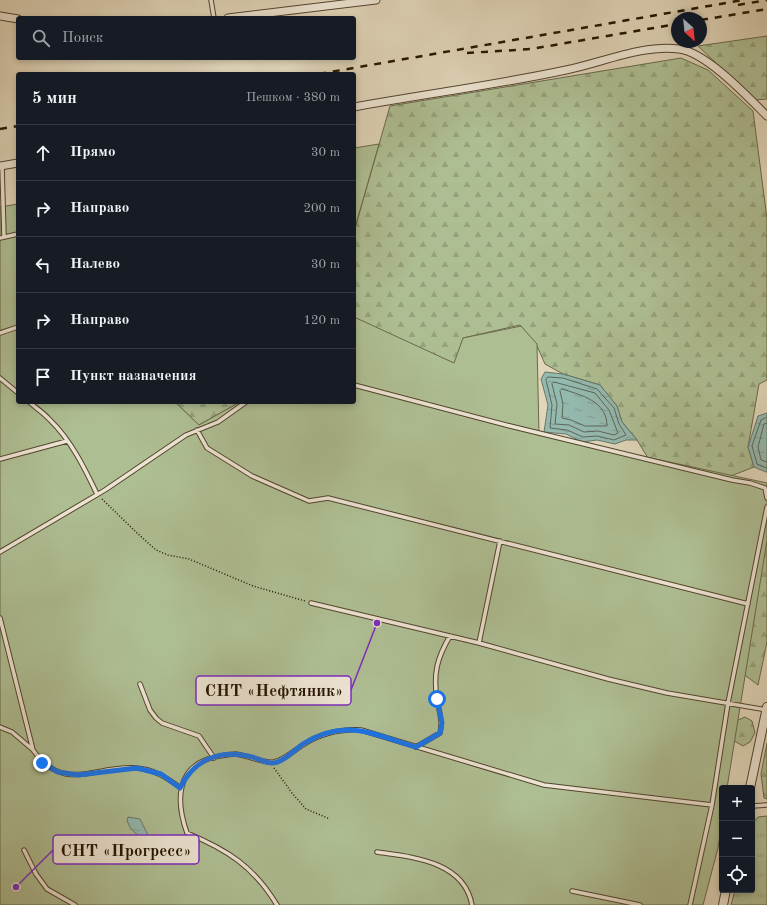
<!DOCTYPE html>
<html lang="ru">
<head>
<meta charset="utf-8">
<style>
	:root { --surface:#171b24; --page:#242831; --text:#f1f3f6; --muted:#9ea1a6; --line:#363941 }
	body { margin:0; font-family:"Old Standard TT",serif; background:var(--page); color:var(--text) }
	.controls { position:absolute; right:12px; bottom:12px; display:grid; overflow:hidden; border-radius:4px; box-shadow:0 2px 6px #0003 }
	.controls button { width:36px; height:36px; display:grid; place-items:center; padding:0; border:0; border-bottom:1px solid var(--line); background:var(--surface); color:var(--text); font:20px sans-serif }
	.compass { position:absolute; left:671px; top:12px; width:36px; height:36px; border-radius:50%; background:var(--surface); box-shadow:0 2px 6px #0003; rotate:153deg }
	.stop { position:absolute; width:12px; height:12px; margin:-9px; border:3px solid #1a73e8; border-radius:50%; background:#fff }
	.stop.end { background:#1a73e8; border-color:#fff; box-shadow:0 1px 4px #0008 }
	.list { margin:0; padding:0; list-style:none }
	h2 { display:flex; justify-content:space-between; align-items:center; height:52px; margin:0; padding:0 16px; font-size:17px }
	h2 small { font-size:13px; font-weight:400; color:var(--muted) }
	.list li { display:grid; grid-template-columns:26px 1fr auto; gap:12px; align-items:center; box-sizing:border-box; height:56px; padding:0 16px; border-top:1px solid var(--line) }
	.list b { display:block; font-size:15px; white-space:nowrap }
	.list em { font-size:13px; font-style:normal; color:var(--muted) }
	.icon { flex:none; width:22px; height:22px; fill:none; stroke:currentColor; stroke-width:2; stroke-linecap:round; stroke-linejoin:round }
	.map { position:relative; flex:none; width:767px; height:905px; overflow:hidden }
	.search { position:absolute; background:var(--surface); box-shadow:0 2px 6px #0003; left:16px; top:16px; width:340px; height:44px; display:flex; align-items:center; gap:10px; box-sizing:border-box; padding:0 14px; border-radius:4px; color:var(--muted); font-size:15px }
	.panel { position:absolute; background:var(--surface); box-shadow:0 2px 6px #0003; left:16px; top:72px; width:340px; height:332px; border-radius:4px }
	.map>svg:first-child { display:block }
</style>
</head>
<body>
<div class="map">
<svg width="767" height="905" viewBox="0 0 767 905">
	<defs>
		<pattern id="grass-tufts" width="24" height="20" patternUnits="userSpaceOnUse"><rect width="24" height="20" fill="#aebe93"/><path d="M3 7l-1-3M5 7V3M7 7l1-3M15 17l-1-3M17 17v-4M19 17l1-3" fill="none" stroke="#96a27d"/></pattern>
		<pattern id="forest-firs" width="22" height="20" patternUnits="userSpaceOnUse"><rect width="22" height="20" fill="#aebe93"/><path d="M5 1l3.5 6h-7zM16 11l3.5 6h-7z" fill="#96a27d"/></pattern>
		<pattern id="water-ripples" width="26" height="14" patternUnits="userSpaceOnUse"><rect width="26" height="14" fill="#94b9af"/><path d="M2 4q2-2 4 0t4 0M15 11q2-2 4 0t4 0" fill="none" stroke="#7f9e95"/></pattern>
	</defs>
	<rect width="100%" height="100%" fill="#e1d6ba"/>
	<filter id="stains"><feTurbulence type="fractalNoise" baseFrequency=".005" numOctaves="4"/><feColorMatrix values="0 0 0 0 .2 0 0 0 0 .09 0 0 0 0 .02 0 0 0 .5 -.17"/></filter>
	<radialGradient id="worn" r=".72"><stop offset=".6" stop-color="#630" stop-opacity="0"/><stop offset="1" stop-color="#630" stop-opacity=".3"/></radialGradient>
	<path fill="url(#grass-tufts)" stroke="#69694a" d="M 767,816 L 767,905 L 731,905 L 735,890 L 752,890 L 752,824 L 758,817 Z"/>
	<path fill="url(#forest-firs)" stroke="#69694a" d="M 767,36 L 767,99 L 755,100 L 698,46 Z
		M 681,58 L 708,70 L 753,111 L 767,219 L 767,380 L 759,384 L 748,447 L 754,467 L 718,481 L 651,463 L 637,440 L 622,422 L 617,406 L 600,385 L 563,374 L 545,364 L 537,346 L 520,325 L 463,338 L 457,368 L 354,320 L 354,232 L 390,106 Z
		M 175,402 L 240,402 L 199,425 Z
		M 767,519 L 767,642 L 758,685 L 742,673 Z
		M 745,717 L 752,721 L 755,733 L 750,742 L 743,746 L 731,739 L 732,723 Z
		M 767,743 L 767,799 L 764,798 L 761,774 Z"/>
	<path fill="#aebe93" stroke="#69694a" d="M 379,144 L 354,231 L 354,148 Z
		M 18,204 L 18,402 L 175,402 L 199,425 L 240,402 L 354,402 L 354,317 L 454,363 L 463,338 L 521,326 L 537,344 L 539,434 L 767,483 L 767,540 L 727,788 L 722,788 L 722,821 L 718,848 L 703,905 L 0,905 L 0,207 Z"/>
	<path fill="url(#water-ripples)" stroke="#677769" d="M 545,372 L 563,374 L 600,385 L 617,406 L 622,422 L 637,440 L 626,440 L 615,444 L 597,440 L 582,442 L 566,434 L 544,432 L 548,405 L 541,379 Z
		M 767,413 L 767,472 L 766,472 L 754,467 L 748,447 L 758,416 Z
		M 128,817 L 140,819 L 149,837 L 149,841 L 146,842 L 131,829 L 127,821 Z"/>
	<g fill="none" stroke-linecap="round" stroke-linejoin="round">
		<path stroke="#5c6658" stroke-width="1" d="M 548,377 L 563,378 L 597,389 L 614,408 L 619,424 L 626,435 L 614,440 L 597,436 L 583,437 L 567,430 L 550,428 L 552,405 L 546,380 Z
			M 554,382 L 595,393 L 609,410 L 618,433 L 614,435 L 598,431 L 584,432 L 569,425 L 555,424 L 557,404 L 552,384 Z
			M 562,389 C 581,395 607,401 607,426 L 585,426 L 571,420 L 562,418 L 563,404 L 560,391 Z
			M 767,417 L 761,420 L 752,446 L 757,464 L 767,468
			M 767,423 L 764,424 L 758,447 L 761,460 L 767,462"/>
		<defs>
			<path id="service" d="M 211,0 L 214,18
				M 2,166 L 4,237
				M 0,238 L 18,234
				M 0,333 L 18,327
				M 0,378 L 18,393
				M 354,385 L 510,426 L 732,480 L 750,483 L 765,488 L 767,498
				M 29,402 C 36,408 44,413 50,420 C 71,440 85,469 97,494
				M 197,430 L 207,448 L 252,476 L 309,501 L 328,498 L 748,604
				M 0,459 L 67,441
				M 0,552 L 105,490 L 186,435 L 218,422 L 246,402
				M 311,603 L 479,643 L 608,679 L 667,693 L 767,710
				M 0,618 L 33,750 C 64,794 95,765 136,768 C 154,769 167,778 181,788
				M 479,643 L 500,541
				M 140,684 L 150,710 L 156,718 L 162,723 L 199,736 L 214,758
				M 0,727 L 12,732 L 32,749
				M 416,747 L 440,733 C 443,721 439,711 437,699 C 433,674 437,658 450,636
				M 752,806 L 767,805
				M 24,850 L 36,874 L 47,889 L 75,905
				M 377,852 C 412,857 464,861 472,905
				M 572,891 L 640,905
				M 277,905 C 254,867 228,850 187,833 C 176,802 175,766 215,757 C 221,756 229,754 236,754 C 246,755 266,764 274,762 C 286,759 293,751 303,745 C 321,733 340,729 361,730 L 544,785 L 712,805
				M 690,905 L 712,805 L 728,703 L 767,507"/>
			<path id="minor" d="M 0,16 L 18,19
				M 228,18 L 376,0
				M 354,107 C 425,94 496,85 566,70 C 601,63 644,44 679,49 C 706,52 748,97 767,116
				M 0,166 L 18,163"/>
			<path id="tertiary" d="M 750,788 L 767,707
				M 723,905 L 726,890"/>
		</defs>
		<use href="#service" stroke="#53442e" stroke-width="5.5"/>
		<use href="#minor" stroke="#53442e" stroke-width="9"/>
		<use href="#tertiary" stroke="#53442e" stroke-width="10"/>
		<path stroke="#241400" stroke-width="1.5" stroke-dasharray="1 2" stroke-linecap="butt" d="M 102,499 L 136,532 L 156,550 L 168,555 L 189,559 L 253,586 L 305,601
			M 274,768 L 292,793 L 306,809 L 330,819"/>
		<use href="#service" stroke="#ece4d2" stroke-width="3.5"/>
		<use href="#minor" stroke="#ece4d2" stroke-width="7"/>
		<use href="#tertiary" stroke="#ece4d2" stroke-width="8"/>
		<path stroke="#241400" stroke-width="2.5" stroke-dasharray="7 7" stroke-linecap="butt" d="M 738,5 L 767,0
			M 701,20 L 767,9
			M 467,53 L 531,49 L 677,24
			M 319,74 L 743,0
			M 0,129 L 18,126"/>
	</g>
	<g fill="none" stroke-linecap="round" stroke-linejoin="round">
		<path stroke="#1a73e8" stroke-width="5" d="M 42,763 L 58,772 L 78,775 L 137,768 L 161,774 L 180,788 C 194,760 218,750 248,756 C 256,757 264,763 272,763 C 283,763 294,750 303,744 C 345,717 374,735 416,747 L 440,733 L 442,723 L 437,699"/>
	</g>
	<path fill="none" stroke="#7b2cbf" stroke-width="1.5" d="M377 623L351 690M16 887L53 850"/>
	<g fill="#7b2cbf" stroke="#ece4d2" stroke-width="1.5">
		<circle cx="377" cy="623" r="4"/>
		<circle cx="16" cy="887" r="4"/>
	</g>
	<g fill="#ece4d2" stroke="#7b2cbf" stroke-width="1.5">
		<rect x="196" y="676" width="155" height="29" rx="4"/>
		<rect x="53" y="835" width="146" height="29" rx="4"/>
	</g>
	<g font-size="17" text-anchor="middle" font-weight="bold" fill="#241400">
		<text x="274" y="696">СНТ «Нефтяник»</text>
		<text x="126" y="856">СНТ «Прогресс»</text>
	</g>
	<rect width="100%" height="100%" filter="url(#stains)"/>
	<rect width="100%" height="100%" fill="url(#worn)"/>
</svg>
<div class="controls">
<button>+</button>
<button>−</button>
<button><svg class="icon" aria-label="locate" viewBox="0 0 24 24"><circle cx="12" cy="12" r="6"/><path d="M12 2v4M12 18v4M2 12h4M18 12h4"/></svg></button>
</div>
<svg class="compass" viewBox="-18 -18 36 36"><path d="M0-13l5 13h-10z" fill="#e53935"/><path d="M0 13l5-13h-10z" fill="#9ea1a6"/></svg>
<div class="stop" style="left:437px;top:699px"></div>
<div class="stop end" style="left:42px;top:763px"></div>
<div class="search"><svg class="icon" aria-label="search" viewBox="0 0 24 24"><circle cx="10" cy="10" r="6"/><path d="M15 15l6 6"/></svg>Поиск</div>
<section class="panel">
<h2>5 мин<small>Пешком · 380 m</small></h2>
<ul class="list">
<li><svg class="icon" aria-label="ahead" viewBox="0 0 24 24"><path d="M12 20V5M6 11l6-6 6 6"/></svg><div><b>Прямо</b></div><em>30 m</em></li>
<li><svg class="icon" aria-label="right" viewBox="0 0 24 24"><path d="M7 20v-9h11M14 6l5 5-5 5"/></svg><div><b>Направо</b></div><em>200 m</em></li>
<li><svg class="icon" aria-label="left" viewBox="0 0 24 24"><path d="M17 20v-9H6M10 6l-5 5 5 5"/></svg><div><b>Налево</b></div><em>30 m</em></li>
<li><svg class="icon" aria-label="right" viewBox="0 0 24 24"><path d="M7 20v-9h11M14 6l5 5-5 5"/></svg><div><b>Направо</b></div><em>120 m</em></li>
<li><svg class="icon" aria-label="arrive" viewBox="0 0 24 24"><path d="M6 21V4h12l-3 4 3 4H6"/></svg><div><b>Пункт назначения</b></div></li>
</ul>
</section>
</div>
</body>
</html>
